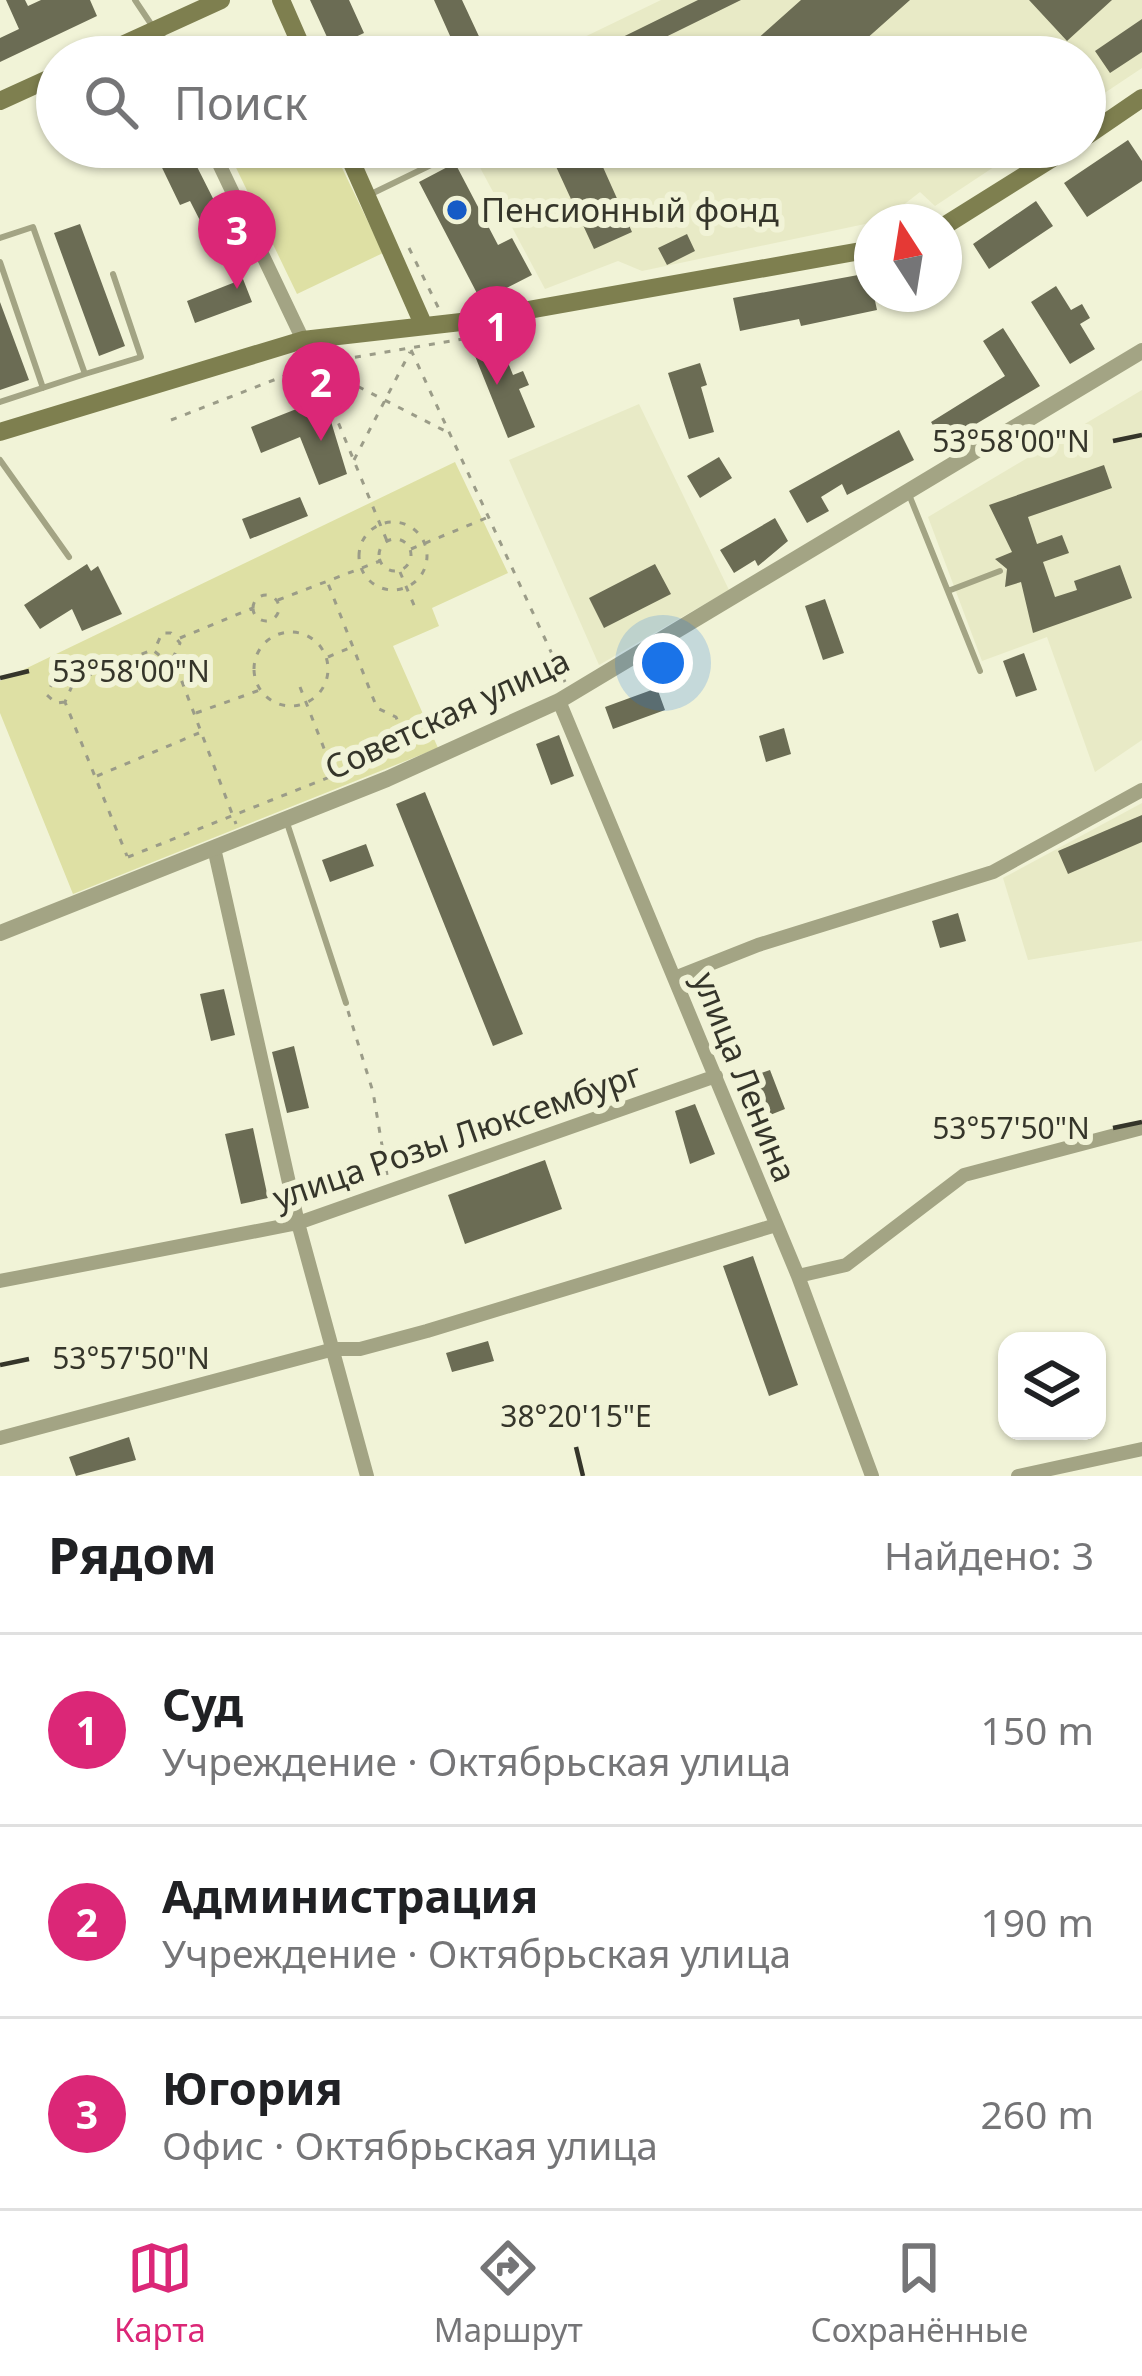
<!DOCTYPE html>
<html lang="ru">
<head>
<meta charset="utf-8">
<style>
	:root { --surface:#fff; --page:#f2f2f2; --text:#202124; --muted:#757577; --line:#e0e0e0; --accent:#db2777 }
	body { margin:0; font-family:"Noto Sans",sans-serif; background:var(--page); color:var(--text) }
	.controls { position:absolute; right:36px; bottom:36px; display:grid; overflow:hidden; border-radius:24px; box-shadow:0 3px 9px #0004 }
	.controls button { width:108px; height:108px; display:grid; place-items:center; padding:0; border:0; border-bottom:3px solid var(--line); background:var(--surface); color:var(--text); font:60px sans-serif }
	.compass { position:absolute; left:854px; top:204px; width:108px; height:108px; border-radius:50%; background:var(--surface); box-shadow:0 3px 9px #0004; rotate:348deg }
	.you { position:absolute; left:663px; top:663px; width:42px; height:42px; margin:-30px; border:9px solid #fff; border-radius:50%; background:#1a73e8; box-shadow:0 0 0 18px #1a73e833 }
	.badge { display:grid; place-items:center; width:78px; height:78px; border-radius:50%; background:var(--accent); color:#fff; font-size:39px; font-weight:700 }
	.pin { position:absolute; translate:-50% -99px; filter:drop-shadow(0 3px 6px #0008) }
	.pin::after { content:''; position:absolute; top:63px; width:42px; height:36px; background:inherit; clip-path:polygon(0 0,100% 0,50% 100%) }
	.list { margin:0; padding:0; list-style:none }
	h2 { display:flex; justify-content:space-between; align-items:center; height:156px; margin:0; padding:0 48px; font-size:51px }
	h2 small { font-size:39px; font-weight:400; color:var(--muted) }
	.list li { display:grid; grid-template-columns:78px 1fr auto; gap:36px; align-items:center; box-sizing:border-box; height:192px; padding:0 48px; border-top:3px solid var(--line) }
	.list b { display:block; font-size:45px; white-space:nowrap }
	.list p { margin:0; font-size:39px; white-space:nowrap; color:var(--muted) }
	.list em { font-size:39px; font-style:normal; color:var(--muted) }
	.icon { flex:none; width:66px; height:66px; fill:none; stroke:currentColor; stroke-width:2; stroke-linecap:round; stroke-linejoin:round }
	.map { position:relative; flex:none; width:1142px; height:1476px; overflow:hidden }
	.search { position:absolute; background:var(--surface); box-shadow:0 3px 9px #0004; left:36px; right:36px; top:36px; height:132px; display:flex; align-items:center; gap:30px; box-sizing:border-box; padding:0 42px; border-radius:66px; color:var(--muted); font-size:45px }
	.sheet { height:732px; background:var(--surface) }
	nav { display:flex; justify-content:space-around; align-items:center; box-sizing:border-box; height:168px; border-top:3px solid var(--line); background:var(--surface); font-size:33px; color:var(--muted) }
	nav a { display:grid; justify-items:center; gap:6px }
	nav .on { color:var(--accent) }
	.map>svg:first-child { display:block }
</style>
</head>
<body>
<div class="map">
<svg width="1142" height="1476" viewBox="0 0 1142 1476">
	<rect width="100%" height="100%" fill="#f1f3d7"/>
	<path fill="#e8eac6" d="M 661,0 L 1142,0 L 1142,68 L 1085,106 L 1085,57 L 543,57 Z
		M 469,147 L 1024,147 L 935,206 L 920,192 L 884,220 L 642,271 L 618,261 L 545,289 Z
		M 1142,390 L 1142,740 L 1095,772 L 1047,637 L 982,661 L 928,517 Z
		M 639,404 L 729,590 L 599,665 L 509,460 Z
		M 1142,803 L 1142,941 L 1028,960 L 1003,878 Z"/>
	<path fill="#dee0a4" d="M 226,147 L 332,147 L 383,253 L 297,294 Z
		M 455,462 L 508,573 L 432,608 L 439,626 L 393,646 L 438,748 L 73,894 L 0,713 L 0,681 Z"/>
	<path fill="#6b6c54" d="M 6,0 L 25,0 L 28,6 L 41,0 L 90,0 L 97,16 L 0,62 L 0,38 L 19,29 Z
		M 310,0 L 349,0 L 364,33 L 332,48 Z
		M 434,0 L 462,0 L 483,45 L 459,56 Z
		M 698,0 L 741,0 L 625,57 L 582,57 Z
		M 801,0 L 910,0 L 846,57 L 737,57 Z
		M 1029,0 L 1112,0 L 1067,41 Z
		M 1142,19 L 1142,52 L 1110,73 L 1095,51 Z
		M 1128,140 L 1142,161 L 1142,181 L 1087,217 L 1064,183 Z
		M 152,147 L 187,147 L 231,234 L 212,244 L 190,201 L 180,205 Z
		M 547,147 L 594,147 L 632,232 L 594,249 Z
		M 455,163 L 498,245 L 512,238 L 532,275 L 481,301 L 419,182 Z
		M 1036,201 L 1053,226 L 989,269 L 973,244 Z
		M 80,224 L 125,346 L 99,356 L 54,233 Z
		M 687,234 L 695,251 L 667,265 L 658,248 Z
		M 869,273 L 877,310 L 801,326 L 799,319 L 740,331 L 733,298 Z
		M 243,279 L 252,302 L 195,323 L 187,301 Z
		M 1056,286 L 1071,310 L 1082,304 L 1090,318 L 1080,324 L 1095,349 L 1070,364 L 1031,302 Z
		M 0,302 L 29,380 L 0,390 Z
		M 1003,328 L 1040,386 L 944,443 L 931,422 L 1005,376 L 983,341 Z
		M 497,335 L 513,375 L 523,371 L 529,385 L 519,389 L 535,427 L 508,438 L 471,346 Z
		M 700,363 L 707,385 L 701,387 L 714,432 L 689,439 L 668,373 Z
		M 316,393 L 321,406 L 326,405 L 347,474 L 319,485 L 300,437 L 261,453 L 251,427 L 304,406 L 301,398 Z
		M 899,430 L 914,460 L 847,495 L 842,484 L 821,497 L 829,511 L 807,523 L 789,491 Z
		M 719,457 L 732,478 L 700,498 L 687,476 Z
		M 1104,465 L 1112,488 L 1028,517 L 1037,544 L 1062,535 L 1069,553 L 1043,562 L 1055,597 L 1077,590 L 1074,581 L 1120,565 L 1132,598 L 1033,633 L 1021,582 L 1005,587 L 1007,569 L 995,559 L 1012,552 L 989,505 Z
		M 300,497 L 308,516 L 250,539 L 242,519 Z
		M 775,518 L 788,541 L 758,566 L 755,560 L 734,573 L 720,550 Z
		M 87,564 L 91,571 L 98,566 L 122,614 L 82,631 L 72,609 L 40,629 L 24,605 Z
		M 655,564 L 671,594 L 604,628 L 589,598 Z
		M 825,599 L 844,653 L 823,660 L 805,606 Z
		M 1024,653 L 1037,690 L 1016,697 L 1003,661 Z
		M 657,688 L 665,710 L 613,729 L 605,707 Z
		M 784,728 L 791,754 L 766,762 L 759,736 Z
		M 559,735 L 574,776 L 551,785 L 536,744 Z
		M 425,792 L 523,1034 L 493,1046 L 396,804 Z
		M 1142,815 L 1142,842 L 1068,874 L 1058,851 Z
		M 366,844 L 374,866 L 330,882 L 322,860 Z
		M 958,913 L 966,941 L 940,948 L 932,921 Z
		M 224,989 L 235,1035 L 211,1041 L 200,994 Z
		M 294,1046 L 309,1108 L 287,1113 L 272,1052 Z
		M 770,1070 L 785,1109 L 765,1117 L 750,1077 Z
		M 695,1104 L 715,1154 L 690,1164 L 675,1111 Z
		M 253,1128 L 268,1198 L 241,1204 L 225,1134 Z
		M 545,1160 L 562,1209 L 465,1244 L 448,1195 Z
		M 753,1256 L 798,1385 L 769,1396 L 723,1266 Z
		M 488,1341 L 494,1361 L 452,1372 L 446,1353 Z
		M 129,1437 L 136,1460 L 76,1476 L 69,1457 Z"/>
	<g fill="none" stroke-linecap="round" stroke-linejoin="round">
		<path stroke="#9b9c88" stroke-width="3" stroke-dasharray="6 9" stroke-linecap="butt" d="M 409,248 L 439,309
			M 411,350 L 565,682
			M 310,354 L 387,541
			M 318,366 L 449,433
			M 171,420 L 315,364 L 463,339
			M 354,460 L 410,352
			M359 556a34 34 0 1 1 68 0a34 34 0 1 1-68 0Z
			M379 555a16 16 0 1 1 32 0a16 16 0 1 1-32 0Z
			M 411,549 L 486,518
			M 400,572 L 416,610
			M253 608a13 13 0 1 1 26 0a13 13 0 1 1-26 0Z
			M 278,600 L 380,561
			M254 669a37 37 0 1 1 74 0a37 37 0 1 1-74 0Z
			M 180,638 L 253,608
			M 328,657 L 352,647
			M 173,658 L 164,659 L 154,651 L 162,633 L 171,633 L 180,643 L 173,658 L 236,824
			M 72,682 L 152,650
			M 300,687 L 334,774
			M 65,702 L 56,703 L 47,695 L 55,677 L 72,686 L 65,702 L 127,856
			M 196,713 L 260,690
			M 97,776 L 199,733
			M 128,857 L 408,746 L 396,717 L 377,708 L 327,581
			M 348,1011 L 373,1092 L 387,1175"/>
		<path stroke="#a3a484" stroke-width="6" d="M 135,0 L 153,27
			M 653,57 L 670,49
			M 369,195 L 468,147
			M 0,238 L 33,227 L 85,374 L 0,402
			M 0,262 L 43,388
			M 85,374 L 141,357 L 113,274
			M 0,460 L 69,557
			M 910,497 L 980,671
			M 948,591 L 1000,571
			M 287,823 L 346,1003"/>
		<path stroke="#a3a484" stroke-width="14" d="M 155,30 L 168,57
			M 211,147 L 303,340
			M 559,701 L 798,1276 L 872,1476
			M 214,848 L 298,1223 L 367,1476
			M 677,977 L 758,945 L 993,872 L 1142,790
			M 798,1276 L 846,1265 L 964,1175 L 1142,1128
			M 0,1281 L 298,1223 L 716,1076
			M 0,1438 L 334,1349 L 360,1349 L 427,1331 L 776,1225
			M 1018,1476 L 1142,1449"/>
		<path stroke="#a3a484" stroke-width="16" d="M 0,933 L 387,779 L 559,701 L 1142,351"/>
		<path stroke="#7e7f4f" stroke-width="18" d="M 281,0 L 306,57
			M 96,57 L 221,0
			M 0,101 L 57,75
			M 1085,137 L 1142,98
			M 345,147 L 423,324
			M 944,226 L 1070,147
			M 0,432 L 303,340 L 461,322 L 872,249"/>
	</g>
	<path fill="none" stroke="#35352a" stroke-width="4.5" d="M 1113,441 L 1142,435M 0,678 L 29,671M 1113,1128 L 1142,1122M 0,1365 L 29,1359M 576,1447 L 583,1476"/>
	<circle fill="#165bc6" stroke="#f1f3d7" stroke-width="4.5" cx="457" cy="210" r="12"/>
	<g text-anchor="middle" stroke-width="12" stroke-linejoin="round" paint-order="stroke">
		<g font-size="33" fill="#35352a" stroke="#f1f3d7" text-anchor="start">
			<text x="481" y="222">Пенсионный фонд</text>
		</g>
		<g font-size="33" fill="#35352a" stroke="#f1f3d7">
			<text transform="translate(447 714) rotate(-25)" y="12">Советская улица</text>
			<text transform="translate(745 1077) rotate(68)" y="12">улица Ленина</text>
			<text transform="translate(457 1136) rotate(-19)" y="12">улица Розы Люксембург</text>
		</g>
	</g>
	<g font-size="30" text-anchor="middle" fill="#35352a" stroke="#f1f3d7" stroke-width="12" stroke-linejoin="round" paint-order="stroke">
		<text x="1011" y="452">53°58'00"N</text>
		<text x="131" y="682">53°58'00"N</text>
		<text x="1011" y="1139">53°57'50"N</text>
		<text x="131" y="1369">53°57'50"N</text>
		<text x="576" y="1427">38°20'15"E</text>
	</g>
</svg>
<div class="controls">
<button><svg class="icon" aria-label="layers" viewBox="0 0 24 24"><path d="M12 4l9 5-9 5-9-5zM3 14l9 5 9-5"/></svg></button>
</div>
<svg class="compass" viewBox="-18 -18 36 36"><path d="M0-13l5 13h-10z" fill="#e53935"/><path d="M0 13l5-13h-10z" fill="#757577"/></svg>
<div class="you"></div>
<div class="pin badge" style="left:497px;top:385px">1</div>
<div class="pin badge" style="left:321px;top:441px">2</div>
<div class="pin badge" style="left:237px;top:289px">3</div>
<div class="search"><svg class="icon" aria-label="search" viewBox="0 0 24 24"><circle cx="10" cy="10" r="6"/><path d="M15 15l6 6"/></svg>Поиск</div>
</div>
<section class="sheet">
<h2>Рядом<small>Найдено: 3</small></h2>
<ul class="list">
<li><span class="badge">1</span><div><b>Суд</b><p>Учреждение · Октябрьская улица</p></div><em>150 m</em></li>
<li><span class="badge">2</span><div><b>Администрация</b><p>Учреждение · Октябрьская улица</p></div><em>190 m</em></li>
<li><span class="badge">3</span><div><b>Югория</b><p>Офис · Октябрьская улица</p></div><em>260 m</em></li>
</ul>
</section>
<nav>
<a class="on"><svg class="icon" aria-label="map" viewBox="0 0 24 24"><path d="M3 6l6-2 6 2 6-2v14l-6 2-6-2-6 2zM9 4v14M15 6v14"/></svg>Карта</a>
<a><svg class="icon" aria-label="directions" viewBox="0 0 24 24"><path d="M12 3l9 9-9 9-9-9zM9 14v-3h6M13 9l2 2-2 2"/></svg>Маршрут</a>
<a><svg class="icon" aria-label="saved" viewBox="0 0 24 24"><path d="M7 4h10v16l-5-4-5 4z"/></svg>Сохранённые</a>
</nav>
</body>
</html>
